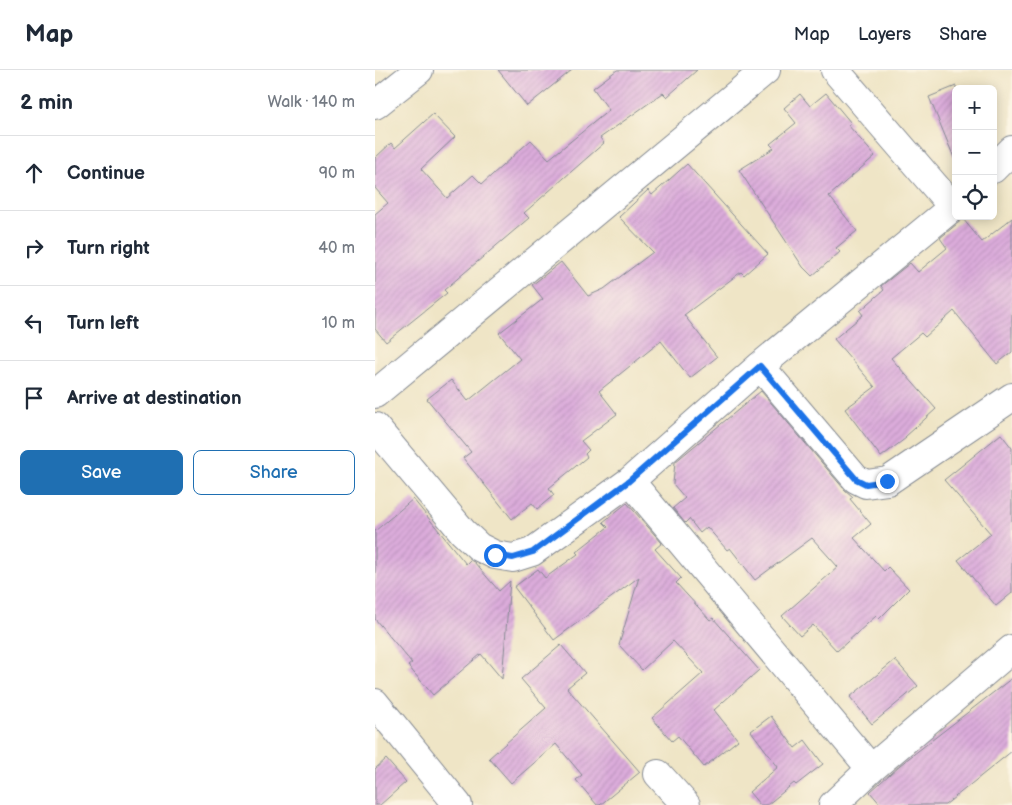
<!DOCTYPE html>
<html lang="en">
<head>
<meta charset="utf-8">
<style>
	:root { --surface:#fff; --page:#f2f2f3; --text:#1f2937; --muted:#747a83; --line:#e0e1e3; --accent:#1f6fb2 }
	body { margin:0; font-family:"Balsamiq Sans",sans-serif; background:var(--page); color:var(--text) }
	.controls { position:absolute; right:15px; top:15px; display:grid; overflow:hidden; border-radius:8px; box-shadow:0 2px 12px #0003 }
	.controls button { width:45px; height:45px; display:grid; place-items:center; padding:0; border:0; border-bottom:1px solid var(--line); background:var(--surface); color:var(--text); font:25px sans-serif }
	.stop { position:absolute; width:15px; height:15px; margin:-11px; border:4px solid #1a73e8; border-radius:50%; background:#fff }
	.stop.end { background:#1a73e8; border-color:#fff; box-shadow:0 1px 5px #0008 }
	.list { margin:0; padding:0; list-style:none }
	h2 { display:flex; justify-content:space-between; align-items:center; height:65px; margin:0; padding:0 20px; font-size:21px }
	h2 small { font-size:16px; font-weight:400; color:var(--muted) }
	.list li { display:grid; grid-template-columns:32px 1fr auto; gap:15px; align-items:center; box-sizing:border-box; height:75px; padding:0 20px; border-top:1px solid var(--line) }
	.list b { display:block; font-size:19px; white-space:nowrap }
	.list em { font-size:16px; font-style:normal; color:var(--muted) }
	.actions { display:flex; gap:10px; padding:15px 20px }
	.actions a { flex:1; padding:11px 0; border:1px solid var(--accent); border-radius:8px; text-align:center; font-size:18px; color:var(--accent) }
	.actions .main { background:var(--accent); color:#fff }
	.icon { flex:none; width:28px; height:28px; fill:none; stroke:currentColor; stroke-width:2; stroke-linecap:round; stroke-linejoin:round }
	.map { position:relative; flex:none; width:637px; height:735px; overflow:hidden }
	header { display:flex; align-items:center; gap:30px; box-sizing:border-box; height:70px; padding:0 25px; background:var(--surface); border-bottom:1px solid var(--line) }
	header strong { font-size:24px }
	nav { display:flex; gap:28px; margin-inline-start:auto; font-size:18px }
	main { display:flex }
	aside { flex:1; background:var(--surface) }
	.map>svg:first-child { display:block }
</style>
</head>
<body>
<header>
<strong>Map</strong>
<nav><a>Map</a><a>Layers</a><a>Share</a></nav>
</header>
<main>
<aside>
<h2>2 min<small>Walk · 140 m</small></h2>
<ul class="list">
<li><svg class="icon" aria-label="ahead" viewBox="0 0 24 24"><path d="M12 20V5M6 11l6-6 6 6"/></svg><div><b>Continue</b></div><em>90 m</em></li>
<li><svg class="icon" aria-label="right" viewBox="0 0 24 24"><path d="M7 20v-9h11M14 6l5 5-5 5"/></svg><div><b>Turn right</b></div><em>40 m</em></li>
<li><svg class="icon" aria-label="left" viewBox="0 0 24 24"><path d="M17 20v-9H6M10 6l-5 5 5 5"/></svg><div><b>Turn left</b></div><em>10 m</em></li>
<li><svg class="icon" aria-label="arrive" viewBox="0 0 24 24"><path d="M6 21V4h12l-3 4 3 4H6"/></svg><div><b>Arrive at destination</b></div></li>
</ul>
<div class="actions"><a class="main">Save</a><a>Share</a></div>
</aside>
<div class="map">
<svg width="637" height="735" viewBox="0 0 637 735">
	<defs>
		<pattern id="building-hatch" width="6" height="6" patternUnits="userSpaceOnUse" patternTransform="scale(1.25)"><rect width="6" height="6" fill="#dcacdb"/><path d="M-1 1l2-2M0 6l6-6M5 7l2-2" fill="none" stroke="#bc94be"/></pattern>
	</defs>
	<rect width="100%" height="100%" fill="#fcf5e5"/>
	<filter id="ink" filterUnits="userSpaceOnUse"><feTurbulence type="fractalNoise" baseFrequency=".02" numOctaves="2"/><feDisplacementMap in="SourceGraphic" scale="10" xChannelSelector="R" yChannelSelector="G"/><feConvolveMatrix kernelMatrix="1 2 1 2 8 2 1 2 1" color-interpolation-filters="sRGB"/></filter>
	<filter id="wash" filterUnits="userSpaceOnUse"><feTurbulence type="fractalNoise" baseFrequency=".0096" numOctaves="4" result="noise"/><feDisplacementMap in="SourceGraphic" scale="20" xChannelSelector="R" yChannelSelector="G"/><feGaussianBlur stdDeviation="1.12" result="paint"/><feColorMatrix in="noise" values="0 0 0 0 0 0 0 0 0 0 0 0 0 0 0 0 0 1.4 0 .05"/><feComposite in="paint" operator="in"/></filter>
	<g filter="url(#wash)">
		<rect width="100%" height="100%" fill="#efe5c6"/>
		<g id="blocks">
			<path fill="url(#building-hatch)" d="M 123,0 L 197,0 L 152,36 Z
				M 242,0 L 322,0 L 292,27 L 288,23 L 225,68 L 229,73 L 149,143 L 154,148 L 69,220 L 72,223 L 11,272 L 0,259 L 0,144 L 13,133 L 0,118 L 0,88 L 16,73 L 20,78 L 58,44 L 80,67 L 46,99 L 72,128 L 98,105 L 107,114 L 156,70 L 174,89 L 234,40 L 218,18 Z
				M 581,16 L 581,90 L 580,90 L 554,27 Z
				M 451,23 L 476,53 L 473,55 L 500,86 L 454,126 L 482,161 L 461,178 L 465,182 L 437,206 L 428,197 L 364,100 L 399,78 L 395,74 L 421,53 L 409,38 L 425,24 L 435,36 Z
				M 312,94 L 393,184 L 369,205 L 366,202 L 309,245 L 342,287 L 315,308 L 286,271 L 224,321 L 242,344 L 206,371 L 214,380 L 210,384 L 212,387 L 174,418 L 179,425 L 162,439 L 157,433 L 137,449 L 88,388 L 96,382 L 52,329 L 76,310 L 93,331 L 145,289 L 124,263 L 168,229 L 157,215 L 186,192 L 213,226 L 229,219 L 278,182 L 244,147 L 273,120 L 277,125 Z
				M 637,148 L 637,282 L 622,294 L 579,241 L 550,267 L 546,263 L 516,288 L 561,339 L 530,367 L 531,368 L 506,387 L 470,339 L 500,317 L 459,269 L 488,245 L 485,241 L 509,220 L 506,216 L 535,193 L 543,202 L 572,178 L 565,168 L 588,149 L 607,172 Z
				M 386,321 L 469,419 L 478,427 L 475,429 L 496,454 L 479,468 L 509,501 L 513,497 L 534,519 L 504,549 L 501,546 L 462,581 L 438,555 L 425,566 L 407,546 L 463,497 L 437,468 L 380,510 L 355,478 L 352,480 L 332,457 L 325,463 L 314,449 L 310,453 L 298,438 L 310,428 L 298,414 L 300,392 Z
				M 626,364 L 637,378 L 637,523 L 621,536 L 583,490 L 616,464 L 569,410 Z
				M 38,429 L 91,494 L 95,490 L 99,492 L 124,521 L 135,511 L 127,609 L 106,584 L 58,625 L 33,596 L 37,593 L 0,549 L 0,461 Z
				M 252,433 L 287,473 L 280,479 L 306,508 L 301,513 L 335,550 L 338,548 L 384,600 L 339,640 L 363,670 L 329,697 L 303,666 L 297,671 L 277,648 L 328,603 L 298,571 L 267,600 L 244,575 L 264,507 L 179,570 L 139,517 L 163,499 L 170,508 L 203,484 L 201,482 L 233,457 L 228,452 Z
				M 186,575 L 210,603 L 192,618 L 265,702 L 225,735 L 222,735 L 201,710 L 207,705 L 181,674 L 136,713 L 114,688 L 171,638 L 146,609 Z
				M 520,590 L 543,616 L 497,654 L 475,627 Z
				M 637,608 L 637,681 L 570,735 L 506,735 L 495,722 L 525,695 Z
				M 396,646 L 420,678 L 430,670 L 448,694 L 421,715 L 419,713 L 392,735 L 385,735 L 374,722 L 403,697 L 376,661 Z
				M 11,689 L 31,712 L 5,735 L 0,735 L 0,699 Z"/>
		</g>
	</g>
	<g filter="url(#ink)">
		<use href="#blocks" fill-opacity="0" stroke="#858a92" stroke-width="1"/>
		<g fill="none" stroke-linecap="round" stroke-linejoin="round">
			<defs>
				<path id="street" d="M 460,0 L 578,137 L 581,134
					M 0,35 L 44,0
					M 618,99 L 637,80
					M 385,296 L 481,409 L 491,414 L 513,411 L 637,327
					M 0,324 L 391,0
					M 0,357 L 88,462 L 104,477 L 120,485 L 138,488 L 157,482 L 255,411 L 385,296 L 578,137
					M 255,411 L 496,699
					M 0,633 L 83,735
					M 283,704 L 311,735
					M 458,735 L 496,699 L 637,579"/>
			</defs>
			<use href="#street" stroke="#858a92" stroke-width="30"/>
			<use href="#street" stroke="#fff" stroke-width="28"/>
		</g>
	</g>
	<g fill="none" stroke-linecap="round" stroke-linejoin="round" filter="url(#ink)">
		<path stroke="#1a73e8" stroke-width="6" d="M 120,485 L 138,488 L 158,482 L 254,411 L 385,296 L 481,409 L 491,414 L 512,411"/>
	</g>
</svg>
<div class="controls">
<button>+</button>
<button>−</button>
<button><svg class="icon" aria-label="locate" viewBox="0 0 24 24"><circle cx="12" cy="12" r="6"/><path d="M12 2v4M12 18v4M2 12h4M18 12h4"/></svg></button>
</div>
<div class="stop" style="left:120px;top:485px"></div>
<div class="stop end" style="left:512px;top:411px"></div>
</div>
</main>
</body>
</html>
